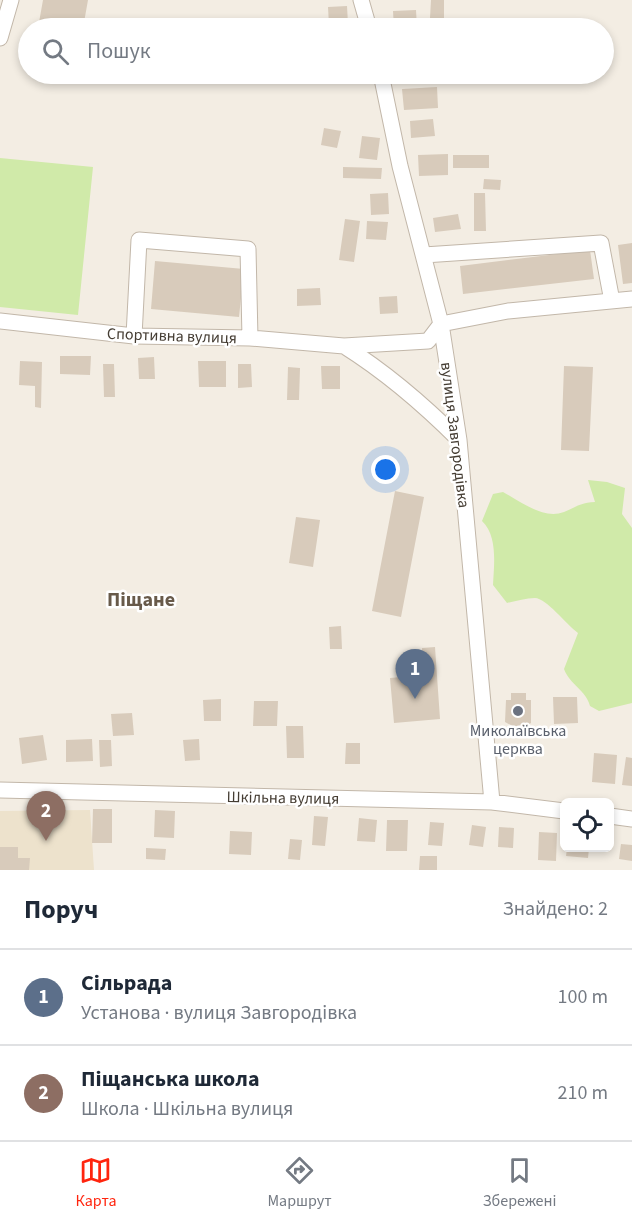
<!DOCTYPE html>
<html lang="uk">
<head>
<meta charset="utf-8">
<style>
	:root { --surface:#fff; --page:#f6f6f7; --text:#1f2937; --muted:#747a83; --line:#e0e1e3; --accent:#ff250e }
	body { margin:0; font-family:"Source Sans 3",sans-serif; background:var(--page); color:var(--text) }
	.controls { position:absolute; right:18px; bottom:18px; display:grid; overflow:hidden; border-radius:9px; box-shadow:0 3px 9px #0003 }
	.controls button { width:54px; height:54px; display:grid; place-items:center; padding:0; border:0; border-bottom:2px solid var(--line); background:var(--surface); color:var(--text); font:30px sans-serif }
	.you { position:absolute; left:386px; top:470px; width:21px; height:21px; margin:-15px; border:4px solid #fff; border-radius:50%; background:#1a73e8; box-shadow:0 0 0 9px #1a73e833 }
	.badge { display:grid; place-items:center; width:39px; height:39px; border-radius:50%; background:var(--accent); color:#fff; font-size:20px; font-weight:700 }
	.pin { position:absolute; translate:-50% -50px; filter:drop-shadow(0 2px 3px #0008) }
	.pin::after { content:''; position:absolute; top:32px; width:21px; height:18px; background:inherit; clip-path:polygon(0 0,100% 0,50% 100%) }
	.list { margin:0; padding:0; list-style:none }
	h2 { display:flex; justify-content:space-between; align-items:center; height:78px; margin:0; padding:0 24px; font-size:26px }
	h2 small { font-size:20px; font-weight:400; color:var(--muted) }
	.list li { display:grid; grid-template-columns:39px 1fr auto; gap:18px; align-items:center; box-sizing:border-box; height:96px; padding:0 24px; border-top:2px solid var(--line) }
	.list b { display:block; font-size:22px; white-space:nowrap }
	.list p { margin:0; font-size:20px; white-space:nowrap; color:var(--muted) }
	.list em { font-size:20px; font-style:normal; color:var(--muted) }
	.icon { flex:none; width:33px; height:33px; fill:none; stroke:currentColor; stroke-width:2; stroke-linecap:round; stroke-linejoin:round }
	.map { position:relative; flex:none; width:632px; height:870px; overflow:hidden }
	.search { position:absolute; background:var(--surface); box-shadow:0 3px 9px #0003; left:18px; right:18px; top:18px; height:66px; display:flex; align-items:center; gap:15px; box-sizing:border-box; padding:0 21px; border-radius:33px; color:var(--muted); font-size:22px }
	.sheet { height:270px; background:var(--surface) }
	nav { display:flex; justify-content:space-around; align-items:center; box-sizing:border-box; height:84px; border-top:2px solid var(--line); background:var(--surface); font-size:16px; color:var(--muted) }
	nav a { display:grid; justify-items:center; gap:3px }
	nav .on { color:var(--accent) }
	.map>svg:first-child { display:block }
</style>
</head>
<body>
<div class="map">
<svg width="632" height="870" viewBox="0 0 632 870">
	<rect width="100%" height="100%" fill="#f3ede3"/>
	<path fill="#ede2cc" d="M 90,810 L 94,870 L 0,870 L 0,811 Z"/>
	<path fill="#d0eaa9" d="M 0,158 L 93,167 L 78,315 L 0,307 Z
		M 588,480 L 607,482 L 625,488 L 622,514 L 632,528 L 632,703 L 599,711 L 590,706 C 586,690 570,685 564,669 L 578,633 C 566,624 546,598 535,598 C 526,598 516,601 507,603 L 493,585 C 494,565 498,536 482,521 L 493,494 L 503,492 C 520,501 543,520 564,512 C 576,507 582,502 595,502 Z"/>
	<path fill="#d8cbbb" d="M 43,0 L 88,0 L 83,28 L 38,28 Z
		M 431,0 L 444,0 L 444,18 L 430,18 Z
		M 347,6 L 348,24 L 329,25 L 328,7 Z
		M 416,10 L 417,28 L 394,28 L 393,11 Z
		M 342,74 L 362,74 L 362,83 L 342,83 Z
		M 404,74 L 436,74 L 436,76 L 404,78 Z
		M 437,87 L 438,108 L 404,110 L 402,89 Z
		M 433,119 L 435,136 L 411,138 L 410,121 Z
		M 324,128 L 341,131 L 337,148 L 321,145 Z
		M 362,136 L 380,138 L 377,160 L 359,158 Z
		M 448,154 L 448,175 L 419,176 L 418,155 Z
		M 453,155 L 489,155 L 489,168 L 453,168 Z
		M 343,167 L 382,168 L 381,179 L 343,178 Z
		M 484,179 L 501,180 L 500,190 L 483,189 Z
		M 388,193 L 389,214 L 371,215 L 370,194 Z
		M 474,193 L 485,193 L 486,231 L 474,231 Z
		M 458,214 L 461,229 L 435,232 L 433,218 Z
		M 345,219 L 360,221 L 354,262 L 339,260 Z
		M 367,221 L 388,222 L 386,240 L 366,239 Z
		M 632,243 L 632,283 L 623,284 L 618,245 Z
		M 590,250 L 594,279 L 463,294 L 460,266 Z
		M 155,261 L 244,269 L 239,317 L 151,309 Z
		M 320,288 L 321,305 L 297,306 L 297,289 Z
		M 397,296 L 398,313 L 380,314 L 379,297 Z
		M 60,356 L 91,356 L 90,375 L 60,374 Z
		M 154,357 L 155,379 L 139,379 L 138,358 Z
		M 20,361 L 42,362 L 41,408 L 35,407 L 35,386 L 19,385 Z
		M 198,361 L 226,361 L 226,387 L 199,387 Z
		M 103,364 L 114,364 L 115,397 L 104,397 Z
		M 238,364 L 251,364 L 252,387 L 238,388 Z
		M 321,366 L 340,366 L 340,389 L 322,389 Z
		M 564,366 L 593,367 L 589,451 L 561,450 Z
		M 288,367 L 300,368 L 299,400 L 287,400 Z
		M 395,491 L 424,497 L 401,617 L 372,611 Z
		M 296,517 L 320,520 L 313,567 L 289,563 Z
		M 341,626 L 342,649 L 330,649 L 329,627 Z
		M 435,647 L 440,719 L 394,723 L 390,678 L 424,675 L 422,648 Z
		M 511,693 L 526,693 L 526,700 L 531,700 L 531,723 L 520,730 L 505,722 L 506,700 L 511,700 Z
		M 553,697 L 577,697 L 578,723 L 554,724 Z
		M 221,699 L 221,721 L 204,721 L 203,700 Z
		M 254,701 L 278,701 L 277,726 L 253,726 Z
		M 132,713 L 134,735 L 113,736 L 111,714 Z
		M 286,726 L 303,726 L 304,758 L 287,758 Z
		M 43,735 L 47,760 L 22,764 L 19,738 Z
		M 92,739 L 93,761 L 66,762 L 66,740 Z
		M 199,739 L 200,760 L 185,761 L 183,740 Z
		M 99,740 L 111,740 L 112,766 L 100,767 Z
		M 346,743 L 360,743 L 360,764 L 345,764 Z
		M 594,753 L 617,755 L 615,784 L 592,782 Z
		M 626,757 L 632,758 L 632,786 L 622,785 Z
		M 93,809 L 112,809 L 112,843 L 92,843 Z
		M 155,810 L 175,811 L 174,838 L 154,837 Z
		M 314,816 L 328,817 L 325,846 L 312,845 Z
		M 359,818 L 377,820 L 375,842 L 357,841 Z
		M 387,820 L 408,820 L 407,851 L 386,851 Z
		M 430,822 L 444,823 L 442,846 L 428,845 Z
		M 472,825 L 486,827 L 483,847 L 469,845 Z
		M 499,827 L 514,828 L 513,848 L 498,847 Z
		M 230,831 L 252,832 L 251,855 L 229,854 Z
		M 539,832 L 557,833 L 556,861 L 538,860 Z
		M 290,839 L 302,840 L 300,860 L 288,859 Z
		M 621,844 L 632,845 L 632,861 L 619,859 Z
		M 0,847 L 18,847 L 18,858 L 30,858 L 29,870 L 0,870 Z
		M 146,848 L 166,849 L 165,860 L 146,859 Z
		M 567,848 L 589,848 L 588,858 L 566,856 Z
		M 420,856 L 437,856 L 437,870 L 419,870 Z"/>
	<g fill="none" stroke-linecap="round" stroke-linejoin="round">
		<defs>
			<path id="minor" d="M 361,0 L 369,28
				M 0,38 L 11,0
				M 381,74 L 400,166 L 441,324 L 459,440 L 492,802
				M 424,255 L 601,243 L 612,301
				M 0,321 L 134,336 L 250,338 L 344,346 L 428,341 L 441,324 L 508,311 L 632,299
				M 134,336 L 139,240 L 248,249 L 250,338
				M 344,346 C 387,373 423,404 459,440
				M 0,790 L 492,802 L 564,811
				M 610,816 L 632,819"/>
		</defs>
		<use href="#minor" stroke="#c2b7a9" stroke-width="17"/>
		<use href="#minor" stroke="#fff" stroke-width="15"/>
	</g>
	<circle fill="#6b7280" stroke="#fff" stroke-width="2" cx="518" cy="711" r="6"/>
	<g text-anchor="middle" stroke-width="5" stroke-linejoin="round" paint-order="stroke">
		<g font-size="16" fill="#453d33" stroke="#fff">
			<text transform="translate(172 335) rotate(2)" y="6">Спортивна вулиця</text>
			<text transform="translate(456 435) rotate(83)" y="6">вулиця Завгородівка</text>
			<text transform="translate(283 797) rotate(1)" y="6">Шкільна вулиця</text>
		</g>
		<g font-size="16" fill="#5b616d" stroke="#fff">
			<text x="518" y="736">Миколаївська<tspan x="518" dy="18">церква</tspan></text>
		</g>
		<g font-size="20" font-weight="bold" fill="#685a4a" stroke="#fff">
			<text x="141" y="606">Піщане</text>
		</g>
	</g>
</svg>
<div class="controls">
<button><svg class="icon" aria-label="locate" viewBox="0 0 24 24"><circle cx="12" cy="12" r="6"/><path d="M12 2v4M12 18v4M2 12h4M18 12h4"/></svg></button>
</div>
<div class="you"></div>
<div class="pin badge" style="left:415px;top:699px;background:#5c6f8a">1</div>
<div class="pin badge" style="left:46px;top:841px;background:#8d6e63">2</div>
<div class="search"><svg class="icon" aria-label="search" viewBox="0 0 24 24"><circle cx="10" cy="10" r="6"/><path d="M15 15l6 6"/></svg>Пошук</div>
</div>
<section class="sheet">
<h2>Поруч<small>Знайдено: 2</small></h2>
<ul class="list">
<li><span class="badge" style="background:#5c6f8a">1</span><div><b>Сільрада</b><p>Установа · вулиця Завгородівка</p></div><em>100 m</em></li>
<li><span class="badge" style="background:#8d6e63">2</span><div><b>Піщанська школа</b><p>Школа · Шкільна вулиця</p></div><em>210 m</em></li>
</ul>
</section>
<nav>
<a class="on"><svg class="icon" aria-label="map" viewBox="0 0 24 24"><path d="M3 6l6-2 6 2 6-2v14l-6 2-6-2-6 2zM9 4v14M15 6v14"/></svg>Карта</a>
<a><svg class="icon" aria-label="directions" viewBox="0 0 24 24"><path d="M12 3l9 9-9 9-9-9zM9 14v-3h6M13 9l2 2-2 2"/></svg>Маршрут</a>
<a><svg class="icon" aria-label="saved" viewBox="0 0 24 24"><path d="M7 4h10v16l-5-4-5 4z"/></svg>Збережені</a>
</nav>
</body>
</html>
